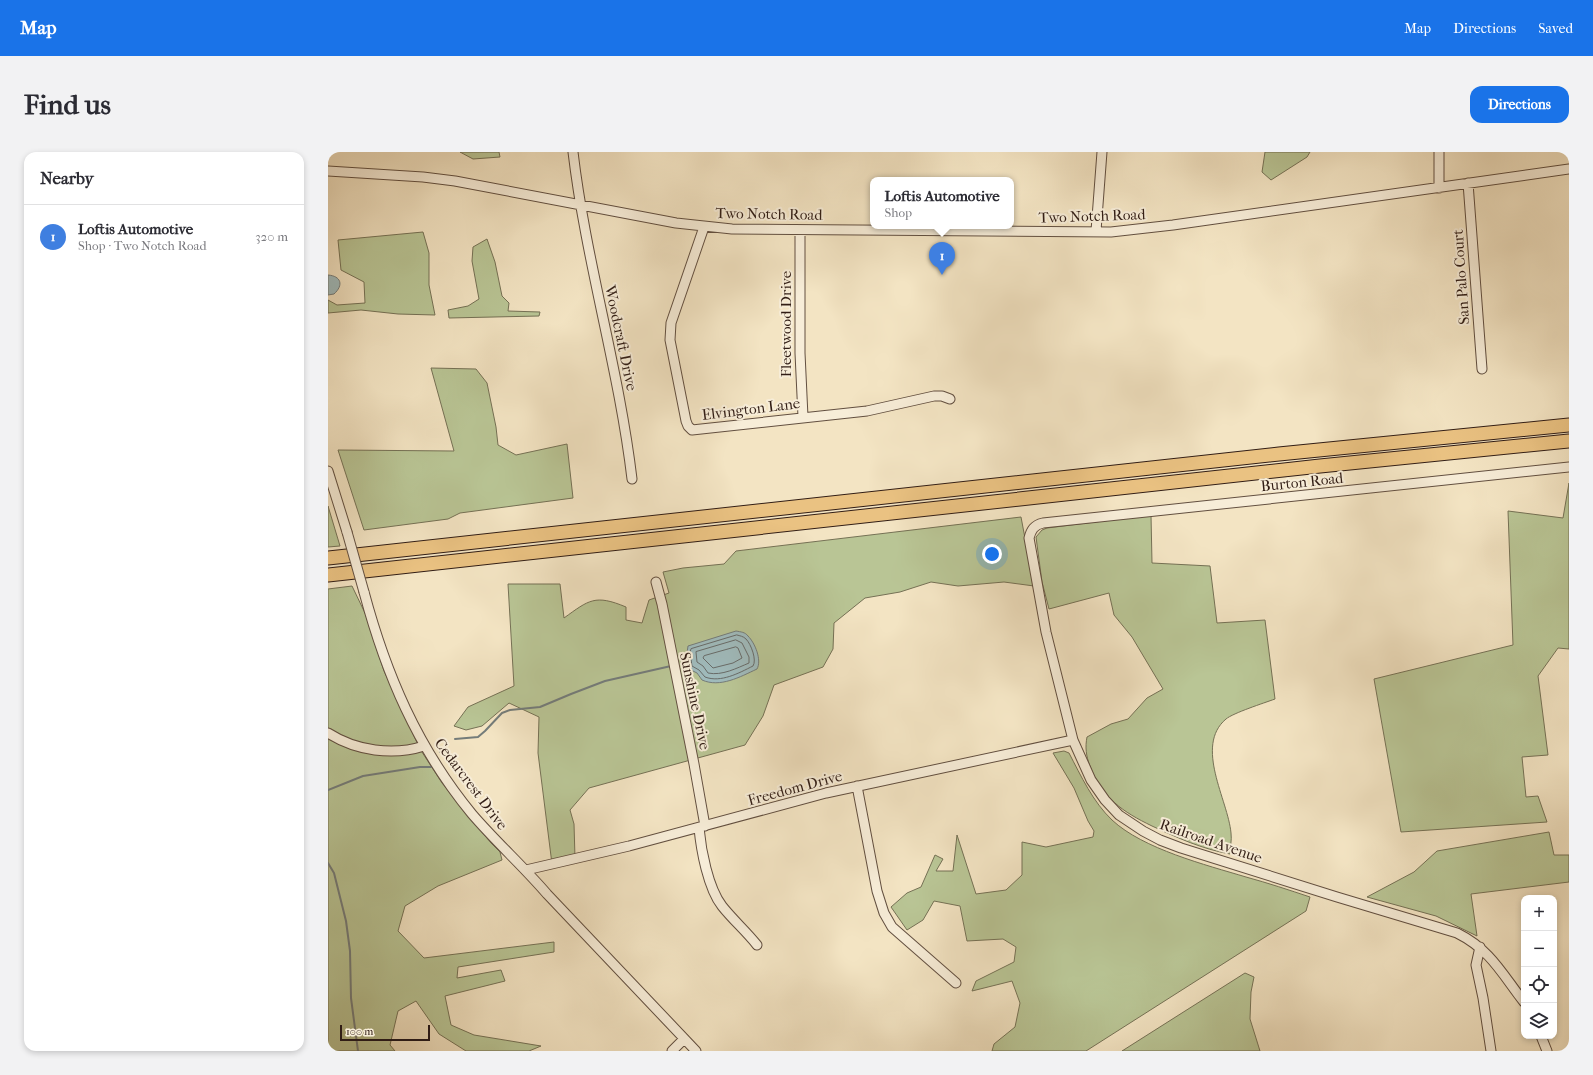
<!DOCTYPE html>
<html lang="en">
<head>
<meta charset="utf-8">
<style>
	:root { --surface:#fff; --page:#f2f2f3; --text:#2b2b33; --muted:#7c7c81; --line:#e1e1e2; --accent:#1a73e8 }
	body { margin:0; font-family:"IM FELL French Canon",serif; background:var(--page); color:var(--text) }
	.controls { position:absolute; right:12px; bottom:12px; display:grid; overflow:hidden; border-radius:8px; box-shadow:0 2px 6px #0003 }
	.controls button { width:36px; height:36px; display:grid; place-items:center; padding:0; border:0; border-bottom:1px solid var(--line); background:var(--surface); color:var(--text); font:20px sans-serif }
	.scale { position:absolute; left:12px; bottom:10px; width:90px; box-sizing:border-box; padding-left:4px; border:2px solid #311d15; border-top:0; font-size:11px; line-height:14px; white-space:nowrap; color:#311d15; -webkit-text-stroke:3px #f7edd8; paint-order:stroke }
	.you { position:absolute; left:664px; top:402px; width:14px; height:14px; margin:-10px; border:3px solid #fff; border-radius:50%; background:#1a73e8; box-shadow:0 0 0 6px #1a73e833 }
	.badge { display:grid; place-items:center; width:26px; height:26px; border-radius:50%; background:var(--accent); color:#fff; font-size:13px; font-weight:700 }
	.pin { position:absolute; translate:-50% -33px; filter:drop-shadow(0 1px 2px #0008) }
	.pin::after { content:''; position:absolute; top:21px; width:14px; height:12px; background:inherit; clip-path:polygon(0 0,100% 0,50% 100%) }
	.popup { position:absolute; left:542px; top:25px; width:144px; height:52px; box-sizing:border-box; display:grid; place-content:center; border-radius:8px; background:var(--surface); filter:drop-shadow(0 1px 3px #0005); font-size:13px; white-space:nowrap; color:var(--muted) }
	.popup b { font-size:15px; color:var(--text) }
	.popup::after { content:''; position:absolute; left:50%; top:100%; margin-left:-8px; border:8px solid transparent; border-top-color:var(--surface) }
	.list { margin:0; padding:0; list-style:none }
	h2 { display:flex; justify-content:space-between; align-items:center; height:52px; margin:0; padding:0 16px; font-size:17px }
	h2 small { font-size:13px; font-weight:400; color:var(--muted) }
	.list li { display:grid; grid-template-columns:26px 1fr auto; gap:12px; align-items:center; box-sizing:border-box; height:64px; padding:0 16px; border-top:1px solid var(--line) }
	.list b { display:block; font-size:15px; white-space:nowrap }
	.list p { margin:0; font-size:13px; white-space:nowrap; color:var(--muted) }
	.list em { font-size:13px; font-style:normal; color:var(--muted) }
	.icon { flex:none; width:22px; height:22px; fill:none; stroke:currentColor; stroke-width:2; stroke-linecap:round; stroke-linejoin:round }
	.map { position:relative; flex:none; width:1241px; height:899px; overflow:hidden; border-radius:12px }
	header { display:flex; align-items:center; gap:24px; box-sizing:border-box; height:56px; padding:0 20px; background:var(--accent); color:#fff }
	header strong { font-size:19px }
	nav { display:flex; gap:22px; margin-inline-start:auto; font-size:14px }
	.intro { display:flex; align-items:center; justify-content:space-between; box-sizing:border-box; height:96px; padding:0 24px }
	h1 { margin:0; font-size:28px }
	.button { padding:10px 18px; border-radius:12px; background:var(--accent); color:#fff; font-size:14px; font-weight:700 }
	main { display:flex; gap:24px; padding:0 24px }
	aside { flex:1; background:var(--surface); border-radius:12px; box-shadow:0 2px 6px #0003 }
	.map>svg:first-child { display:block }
</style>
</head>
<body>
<header>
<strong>Map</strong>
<nav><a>Map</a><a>Directions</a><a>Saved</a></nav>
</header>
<div class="intro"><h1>Find us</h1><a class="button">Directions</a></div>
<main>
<aside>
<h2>Nearby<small></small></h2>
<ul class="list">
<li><span class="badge" style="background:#3f7fe0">1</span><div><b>Loftis Automotive</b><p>Shop · Two Notch Road</p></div><em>320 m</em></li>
</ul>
</aside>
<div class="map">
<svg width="1241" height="899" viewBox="0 0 1241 899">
	<rect width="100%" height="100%" fill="#f3e4c3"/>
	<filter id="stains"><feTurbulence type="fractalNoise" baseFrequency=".005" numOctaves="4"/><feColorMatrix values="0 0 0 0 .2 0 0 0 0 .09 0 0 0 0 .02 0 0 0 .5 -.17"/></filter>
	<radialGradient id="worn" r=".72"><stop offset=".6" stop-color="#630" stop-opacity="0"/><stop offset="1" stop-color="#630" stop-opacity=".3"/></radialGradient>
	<path fill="#b9c595" stroke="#757155" d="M 132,0 L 171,0 L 172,5 L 145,7 Z
		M 937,0 L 982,0 L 979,5 L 943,28 L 934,20 Z
		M 95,80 L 101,101 L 101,133 L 107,163 L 70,162 L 33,158 L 0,161 L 0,148 L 9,153 L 37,151 L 36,130 L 13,118 L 10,88 Z
		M 159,87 L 167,110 L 174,144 L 181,151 L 180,159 L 212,160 L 211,164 L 121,166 L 120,158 L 140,154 L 151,147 L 144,109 L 145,95 Z
		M 103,216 L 148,217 L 159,231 L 168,275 L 170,293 L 188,303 L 239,292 L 245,346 L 132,361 L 120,367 L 36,378 L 10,298 L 126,299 Z
		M 1241,331 L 1241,497 L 1230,496 L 1210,524 L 1220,603 L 1194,605 L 1198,645 L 1210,644 L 1219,670 L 1073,680 L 1046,527 L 1185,493 L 1180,359 L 1235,366 Z
		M 0,354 L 12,394 L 0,395 Z
		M 823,363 L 824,411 L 882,414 L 889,471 L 937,468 L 947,547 C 936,551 905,561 898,567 C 866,594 900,648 903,681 C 904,688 902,695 902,702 C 874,697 850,686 824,674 C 795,660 774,646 762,614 C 758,604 757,595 759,585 L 783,572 L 800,567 L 819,546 L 835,537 L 804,485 L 786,463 L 781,441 L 721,457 L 714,430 L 708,385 L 714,378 L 719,376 Z
		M 693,365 L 706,434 L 676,430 L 630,434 L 603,430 L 572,440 L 537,446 L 506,471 L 505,497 L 495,515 L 446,533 L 435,564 L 417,593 L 261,636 L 242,658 L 246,672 L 247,706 L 224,712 L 210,601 L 211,565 L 181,551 L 154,574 L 138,578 L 126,574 L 140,555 L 186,534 L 180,432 L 232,432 L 236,466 C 261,448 267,442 298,455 L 298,468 L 314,471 L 321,448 L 341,441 L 335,420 L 355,416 L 396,412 L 408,399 Z
		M 24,434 L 37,461 L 56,519 L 92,597 L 114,631 L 163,691 L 172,700 L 174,708 L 110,734 L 77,754 L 70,779 L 96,806 L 226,790 L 226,800 L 130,815 L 129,826 L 173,818 L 177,829 L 117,844 L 123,873 L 146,883 L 213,894 L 201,899 L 138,899 L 111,882 L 88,849 L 70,859 L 62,893 L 67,899 L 0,899 L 0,437 Z
		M 736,599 L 741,601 C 753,624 765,650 784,668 C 815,697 878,713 918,725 C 940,731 961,738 982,745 L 978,759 L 758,899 L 664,899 L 666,892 L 687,875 L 692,851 L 684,829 L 644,839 L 648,829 L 686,810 L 688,795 L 675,787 L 639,789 L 632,754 L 606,749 L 595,768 L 579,778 L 563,755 L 579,741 L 593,735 L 607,703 L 615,707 L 608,719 L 625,719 L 629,683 L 648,742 L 678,738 L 694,723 L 694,690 L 718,695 L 765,685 L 766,679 L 760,669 L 746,636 L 725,601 Z
		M 1221,680 L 1226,703 L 1241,703 L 1241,730 L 1143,742 L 1149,784 L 1108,764 L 1039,745 L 1086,720 L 1109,699 Z
		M 917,821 L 926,825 L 923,840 L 922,867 L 932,899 L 794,899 Z"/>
	<path fill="#a0bcbe" stroke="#747c7a" d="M 0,123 C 13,124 16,133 6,142 L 0,143 Z
		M 408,479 C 413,480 417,480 420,484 C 427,491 434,508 429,517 C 412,525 392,536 374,528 L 369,521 L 361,517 L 358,508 L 360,494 Z"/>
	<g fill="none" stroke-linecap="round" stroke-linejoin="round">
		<path stroke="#686c6a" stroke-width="1" d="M 409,483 C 412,484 415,484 418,487 C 423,492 429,508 425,514 C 411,521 393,531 377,525 L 371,518 L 364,514 L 362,500 L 363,497 Z
			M 408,488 L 414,491 L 421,505 L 421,511 C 409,516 394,524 380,521 L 375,514 L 369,510 L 368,500 Z
			M 408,495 L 410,496 L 414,506 L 405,511 L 385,516 L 375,506 L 376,504 Z"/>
		<path stroke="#747c7a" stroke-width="2" d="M 353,508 L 360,506
			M 127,587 L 150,585 L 157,579 L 174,561 L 182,558 L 212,555 L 243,542 L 277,529 L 343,514
			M 112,600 L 118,596
			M 0,638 L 35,624 L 92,615 L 103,615
			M 0,711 L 6,721 L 18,769 L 22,799 L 23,846 L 30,899"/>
		<defs>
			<path id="minor" d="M 245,0 C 258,110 291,217 304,327
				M 0,19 L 95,25 L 127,29 L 348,71 L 404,77 L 783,80 L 845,73 L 1241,17
				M 1140,31 L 1154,217
				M 1111,36 L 1111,0
				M 376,75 L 343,171 L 342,188 L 358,269 L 360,274 L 364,278 L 539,259 L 606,244 L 614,244 L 622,247
				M 472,78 L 472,201 L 475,265
				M 768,79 L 774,0
				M 0,319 L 19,380
				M 328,430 L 334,452 L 366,612 L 377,674
				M 36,440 C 58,522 89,595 144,662 C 168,690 195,714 219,742 L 368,899
				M 0,581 C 28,599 65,604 96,594
				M 529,634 L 549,739 L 556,761 L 564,775 L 628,831
				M 371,676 C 373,698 380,736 394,754 C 405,768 418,779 429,793
				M 198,718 L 301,694 L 498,641 L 745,588
				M 1152,795 L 1148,813 L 1155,846 L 1163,899
				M 1196,850 C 1174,822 1163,798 1129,781 L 1009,745 L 853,696 L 832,688 L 815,679 L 791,663 L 777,648 L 763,628 L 745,588 L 718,480 L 701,386 C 703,378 706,373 715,371 L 1241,315
				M 1213,884 L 1219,899
				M 344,899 L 356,887"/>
			<path id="highway" d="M 0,406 L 951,302 L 1241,273
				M 0,423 L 992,314 L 1241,289"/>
		</defs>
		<use href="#minor" stroke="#624f40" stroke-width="11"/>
		<use href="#highway" stroke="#311d15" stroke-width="15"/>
		<use href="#minor" stroke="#f7edd8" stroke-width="9"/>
		<use href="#highway" stroke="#eac282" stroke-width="13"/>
		<defs>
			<path id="minor-bridge" d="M 19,380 L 36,440"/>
		</defs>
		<use href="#minor-bridge" stroke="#624f40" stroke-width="11" stroke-linecap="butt"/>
		<use href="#minor-bridge" stroke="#f7edd8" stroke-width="9"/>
	</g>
	<g text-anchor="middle" stroke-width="4" stroke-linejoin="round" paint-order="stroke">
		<g font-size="15" fill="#311d15" stroke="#f7edd8">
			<text transform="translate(441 62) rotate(1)" y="5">Two Notch Road</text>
			<text transform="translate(764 64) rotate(-2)" y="5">Two Notch Road</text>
			<text transform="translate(1133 125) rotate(-94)" y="5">San Palo Court</text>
			<text transform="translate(458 172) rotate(-90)" y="5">Fleetwood Drive</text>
			<text transform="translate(293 186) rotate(78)" y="5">Woodcraft Drive</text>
			<text transform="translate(423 257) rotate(-7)" y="5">Elvington Lane</text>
			<text transform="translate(974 330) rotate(-6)" y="5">Burton Road</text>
			<text transform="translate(367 549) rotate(78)" y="5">Sunshine Drive</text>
			<text transform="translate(143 632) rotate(53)" y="5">Cedarcrest Drive</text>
			<text transform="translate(467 636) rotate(-15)" y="5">Freedom Drive</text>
			<text transform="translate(883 689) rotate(19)" y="5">Railroad Avenue</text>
		</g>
	</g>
	<rect width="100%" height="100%" filter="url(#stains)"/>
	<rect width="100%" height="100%" fill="url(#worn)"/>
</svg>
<div class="controls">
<button>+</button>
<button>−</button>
<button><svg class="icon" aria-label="locate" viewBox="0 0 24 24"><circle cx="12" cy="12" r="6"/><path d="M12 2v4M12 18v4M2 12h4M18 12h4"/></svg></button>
<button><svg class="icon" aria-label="layers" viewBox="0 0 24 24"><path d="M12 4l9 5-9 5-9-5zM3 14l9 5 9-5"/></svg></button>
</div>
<div class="scale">100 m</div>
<div class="you"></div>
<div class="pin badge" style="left:614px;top:123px;background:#3f7fe0">1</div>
<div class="popup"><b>Loftis Automotive</b>Shop</div>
</div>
</main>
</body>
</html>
